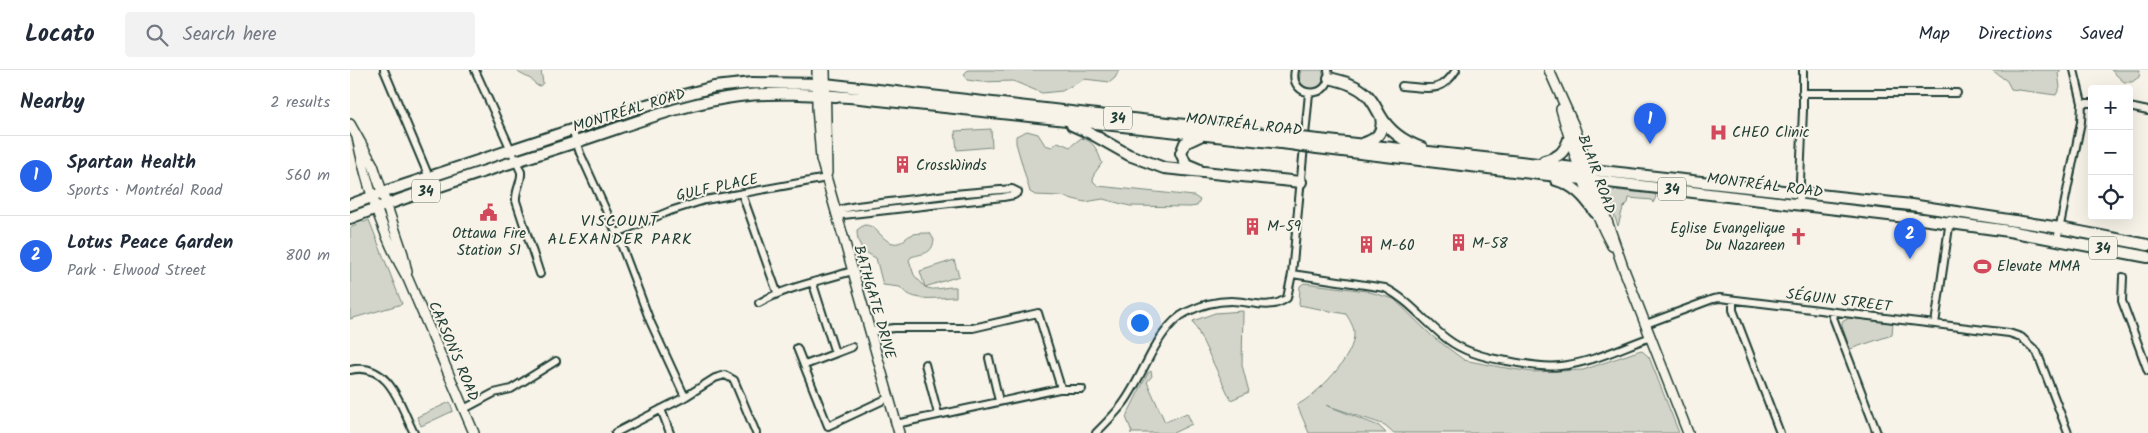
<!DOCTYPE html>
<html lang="en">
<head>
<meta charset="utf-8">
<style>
	:root { --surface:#fff; --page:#f2f2f3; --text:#1f2937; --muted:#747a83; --line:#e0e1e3; --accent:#2563eb }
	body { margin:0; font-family:Kalam,sans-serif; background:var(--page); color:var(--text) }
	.controls { position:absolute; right:15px; top:15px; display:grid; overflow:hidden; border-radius:5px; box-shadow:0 5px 20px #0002 }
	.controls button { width:45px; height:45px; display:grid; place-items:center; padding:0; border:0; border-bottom:1px solid var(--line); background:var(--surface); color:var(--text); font:25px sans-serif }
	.you { position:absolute; left:789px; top:252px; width:18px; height:18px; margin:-12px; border:4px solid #fff; border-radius:50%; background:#1a73e8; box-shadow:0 0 0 8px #1a73e833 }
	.badge { display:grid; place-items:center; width:32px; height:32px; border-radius:50%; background:var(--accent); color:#fff; font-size:16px; font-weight:700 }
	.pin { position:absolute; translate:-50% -41px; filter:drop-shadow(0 1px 2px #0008) }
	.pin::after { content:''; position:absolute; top:26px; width:18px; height:15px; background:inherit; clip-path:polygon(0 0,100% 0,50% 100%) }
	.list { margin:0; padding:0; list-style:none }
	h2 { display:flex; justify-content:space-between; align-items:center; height:65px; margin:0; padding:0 20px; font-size:21px }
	h2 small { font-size:16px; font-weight:400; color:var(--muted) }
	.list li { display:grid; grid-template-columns:32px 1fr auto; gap:15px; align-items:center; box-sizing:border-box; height:80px; padding:0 20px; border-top:1px solid var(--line) }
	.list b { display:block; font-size:19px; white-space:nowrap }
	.list p { margin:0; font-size:16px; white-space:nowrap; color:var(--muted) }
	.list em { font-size:16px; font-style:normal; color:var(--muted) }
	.icon { flex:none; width:28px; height:28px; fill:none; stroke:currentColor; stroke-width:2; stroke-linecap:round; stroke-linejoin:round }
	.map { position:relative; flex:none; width:1798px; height:363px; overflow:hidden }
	header { display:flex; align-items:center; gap:30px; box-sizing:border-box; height:70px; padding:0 25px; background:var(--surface); border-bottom:1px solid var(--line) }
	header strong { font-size:24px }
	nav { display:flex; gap:28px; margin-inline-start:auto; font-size:18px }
	.search { width:350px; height:45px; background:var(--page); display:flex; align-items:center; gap:12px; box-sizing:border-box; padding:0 18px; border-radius:5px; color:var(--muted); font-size:19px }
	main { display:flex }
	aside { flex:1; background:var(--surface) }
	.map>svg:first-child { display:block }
</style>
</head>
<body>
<header>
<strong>Locato</strong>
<div class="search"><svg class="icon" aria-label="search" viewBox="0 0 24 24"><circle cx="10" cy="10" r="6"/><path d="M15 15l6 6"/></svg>Search here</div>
<nav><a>Map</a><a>Directions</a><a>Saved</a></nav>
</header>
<main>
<aside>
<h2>Nearby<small>2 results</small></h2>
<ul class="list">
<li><span class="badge">1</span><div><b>Spartan Health</b><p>Sports · Montréal Road</p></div><em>560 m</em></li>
<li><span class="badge">2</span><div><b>Lotus Peace Garden</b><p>Park · Elwood Street</p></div><em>800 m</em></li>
</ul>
</aside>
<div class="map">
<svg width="1798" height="363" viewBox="0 0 1798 363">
	<rect width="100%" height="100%" fill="#f7f3e8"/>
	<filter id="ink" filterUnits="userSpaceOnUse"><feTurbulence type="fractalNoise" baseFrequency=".02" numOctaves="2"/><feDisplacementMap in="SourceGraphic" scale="10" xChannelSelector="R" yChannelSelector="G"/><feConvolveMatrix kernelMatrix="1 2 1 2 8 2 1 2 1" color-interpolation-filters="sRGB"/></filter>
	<g filter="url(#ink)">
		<path fill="#d3d5ca" stroke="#79897f" d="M 166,0 L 191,0 L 193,13 L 190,16 L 186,15 C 181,6 172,7 166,0 Z
			M 618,0 L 769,0 L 765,8 L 760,12 L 734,9 L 712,21 L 692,23 L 663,11 L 631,12 L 617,10 L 614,4 Z
			M 951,0 L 972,0 C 981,25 942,25 951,0 Z
			M 1642,0 L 1711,0 L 1708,3 L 1710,17 L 1706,25 L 1661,19 L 1657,11 Z
			M 1761,0 L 1790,0 L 1789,7 L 1782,12 L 1774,12 Z
			M 641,59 L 642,77 L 607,80 L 605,61 Z
			M 677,61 L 688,64 L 695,75 L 702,77 L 708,72 L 720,77 L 731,68 C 744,70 748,82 752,93 L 744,104 L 743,111 L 748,116 L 844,126 L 850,130 L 847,136 L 840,137 L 780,136 L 753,129 L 735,132 L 711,126 L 685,125 L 680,122 L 666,73 L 666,66 Z
			M 1264,120 L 1305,124 L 1306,127 L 1303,133 L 1302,130 L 1279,128 L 1278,133 L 1273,138 L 1268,156 L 1259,130 L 1260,124 Z
			M 19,150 L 52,234 L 0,249 L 0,158 Z
			M 514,155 C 527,154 531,171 543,173 C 553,175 555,166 564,164 C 569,163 575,163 580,163 L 584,170 C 582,185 573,183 561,187 L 559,190 L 564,205 L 575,217 L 570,201 L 604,190 L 609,206 L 575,217 C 585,222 595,216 606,217 L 606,227 C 586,227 564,234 550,217 L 533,215 L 526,188 C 513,182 507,175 507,160 Z
			M 954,213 L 1016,221 L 1044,229 L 1082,266 L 1114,290 L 1150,297 L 1182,302 L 1233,300 L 1291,280 L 1299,287 L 1329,363 L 1044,363 L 1035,355 L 976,335 L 1029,356 L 1036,363 L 959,363 L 947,335 C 967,325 1006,286 1004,262 C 1004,257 999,249 996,244 L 949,235 L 950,216 Z
			M 893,241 L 892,295 L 899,322 L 881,330 L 843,251 L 865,243 Z
			M 1499,248 L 1543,253 L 1542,265 L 1500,279 L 1492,256 L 1492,252 Z
			M 801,301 L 802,306 L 797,312 L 815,352 L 837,343 L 842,354 L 823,363 L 780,363 L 782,362 L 776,347 L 798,303 Z
			M 100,332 L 103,341 L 71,356 L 67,347 Z"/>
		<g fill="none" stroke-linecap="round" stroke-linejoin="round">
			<defs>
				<path id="street" d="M 34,0 L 79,107
					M 125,0 L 171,102 C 172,112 165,120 166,131 L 190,204
					M 945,0 C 938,30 985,30 978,0
					M 1052,16 C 1078,18 1091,24 1106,0
					M 1452,23 L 1607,23
					M 1732,33 L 1742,33
					M 1779,37 L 1798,41
					M 222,60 L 230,83 L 269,169 L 300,251 L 335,327
					M 392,124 L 427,222
					M 1449,134 L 1453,40 L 1453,0
					M 485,143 L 492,139 L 507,136 L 604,124 L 662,119 L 668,122
					M 485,143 L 493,145 L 653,127 L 664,125 L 668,122
					M 267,163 L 320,141 L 355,130 L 477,108
					M 1707,170 L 1731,52 L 1732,33 L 1724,0
					M 942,204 L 1035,218 C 1059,230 1076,253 1097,269 C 1114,282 1136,288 1157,291 C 1175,294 1193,298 1210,296 C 1242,293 1272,277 1301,267
					M 1773,207 L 1772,231 L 1798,301
					M 463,214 L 485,283
					M 1383,230 L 1383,240 L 1430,363
					M 409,233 C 436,217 471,211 502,201
					M 1481,242 L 1527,363
					M 1296,254 L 1363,229 L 1370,228 L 1659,263 L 1671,267 L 1687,282 L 1718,363
					M 1585,254 L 1600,150
					M 520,261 L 544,258 L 623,258 L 688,243 L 711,318
					M 447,278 L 478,356 L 538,328
					M 639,288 L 649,331
					M 575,294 L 588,344
					M 455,295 L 502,277
					M 0,300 C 40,291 50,336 64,363
					M 114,339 L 144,323 L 161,319 L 206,291
					M 311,339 L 320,363
					M 546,354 L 709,319 L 732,319
					M 265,363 L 335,327 L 365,308 L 375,305 L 384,310 L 406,363
					M 746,363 C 755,354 764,345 772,335 C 793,309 806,257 837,242 C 851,235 866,231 881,231 C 900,231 920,241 937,228 L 942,204 L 959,23"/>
				<path id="secondary" d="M 467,0 L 467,37 L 471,89 L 549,363
					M 475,0 L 477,103
					M 1199,0 L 1224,56 L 1273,197 L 1338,363
					M 1211,39 C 1224,86 1239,133 1262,176
					M 0,54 L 23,95 L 53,184 L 57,202
					M 7,67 C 17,116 33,166 58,209 L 124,363"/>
				<path id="primary" d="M 979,8 C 993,11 1007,15 1017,25 C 1023,31 1026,38 1030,45 C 1039,61 1055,72 1072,78
					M 722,55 L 740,63 L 779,85 L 814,98 L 951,112
					M 969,70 L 1561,135 L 1710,158 L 1798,175
					M 1012,74 C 1027,69 1034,63 1031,47
					M 967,78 L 1564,148 L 1659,161 L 1798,187
					M 1194,91 C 1209,87 1214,83 1219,69
					M 848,99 L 836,94 L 831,83 L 835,73 L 850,66
					M 1206,110 C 1224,115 1235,127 1245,142
					M 0,135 L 40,120 L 300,34 L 364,17 L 402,13 L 475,14 L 941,67
					M 0,148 C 74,120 150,96 226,72 C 279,55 333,33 389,26 C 429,21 470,25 510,28 L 940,74"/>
			</defs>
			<use href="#street" stroke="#1f3d34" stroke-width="10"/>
			<use href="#secondary" stroke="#1f3d34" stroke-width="12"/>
			<use href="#primary" stroke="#1f3d34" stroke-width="14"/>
			<use href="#street" stroke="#f7f3e8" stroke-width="6"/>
			<use href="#secondary" stroke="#f7f3e8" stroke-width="9"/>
			<use href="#primary" stroke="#f7f3e8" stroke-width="10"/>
			<defs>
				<path id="primary-bridge" d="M 941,67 L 969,70
					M 940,74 L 967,78"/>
			</defs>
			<use href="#primary-bridge" stroke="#1f3d34" stroke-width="14" stroke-linecap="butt"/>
			<use href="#primary-bridge" stroke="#f7f3e8" stroke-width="10"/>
		</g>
	</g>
	<defs>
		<symbol id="hospital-bare" viewBox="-9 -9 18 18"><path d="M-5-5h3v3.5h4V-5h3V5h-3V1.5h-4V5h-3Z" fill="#d1495b" stroke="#f7f3e8" stroke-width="2.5" paint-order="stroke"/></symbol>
		<symbol id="building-bare" viewBox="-9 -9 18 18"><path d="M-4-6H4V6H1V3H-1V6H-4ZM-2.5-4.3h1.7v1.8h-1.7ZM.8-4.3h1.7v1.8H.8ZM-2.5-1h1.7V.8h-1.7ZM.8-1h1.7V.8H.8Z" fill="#d1495b" stroke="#f7f3e8" stroke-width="2.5" paint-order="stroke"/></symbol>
		<symbol id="civic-bare" viewBox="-9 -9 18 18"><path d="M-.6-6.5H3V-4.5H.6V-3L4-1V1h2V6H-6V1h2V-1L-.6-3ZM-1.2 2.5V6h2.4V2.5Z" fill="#d1495b" stroke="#f7f3e8" stroke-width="2.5" paint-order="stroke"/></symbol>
		<symbol id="church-bare" viewBox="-9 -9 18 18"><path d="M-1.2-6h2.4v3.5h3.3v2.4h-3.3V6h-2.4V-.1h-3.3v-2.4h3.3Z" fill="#d1495b" stroke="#f7f3e8" stroke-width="2.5" paint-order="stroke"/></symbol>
		<symbol id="stadium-bare" viewBox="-9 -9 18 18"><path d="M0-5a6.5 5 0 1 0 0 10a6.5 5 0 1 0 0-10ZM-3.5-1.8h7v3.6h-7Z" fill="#d1495b" stroke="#f7f3e8" stroke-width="2.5" paint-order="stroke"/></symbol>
	</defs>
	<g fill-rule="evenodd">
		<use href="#hospital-bare" x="1356" y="50" width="25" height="25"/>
		<use href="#building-bare" x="540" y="82" width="25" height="25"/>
		<use href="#civic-bare" x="126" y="130" width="25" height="25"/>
		<use href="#building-bare" x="890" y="144" width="25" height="25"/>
		<use href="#church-bare" x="1436" y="154" width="25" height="25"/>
		<use href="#building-bare" x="1096" y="160" width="25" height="25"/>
		<use href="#building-bare" x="1004" y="162" width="25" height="25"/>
		<use href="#stadium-bare" x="1620" y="184" width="25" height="25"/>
	</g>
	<g text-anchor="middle" stroke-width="4" stroke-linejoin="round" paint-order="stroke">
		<g fill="#f7f3e8" stroke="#60746a" stroke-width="1">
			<rect x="754" y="36.5" width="28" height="23" rx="4"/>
			<rect x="1308" y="107.5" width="28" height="23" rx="4"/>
			<rect x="62" y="109.5" width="28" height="23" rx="4"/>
			<rect x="1739" y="166.5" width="28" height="23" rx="4"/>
		</g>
		<g font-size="14" font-weight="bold" fill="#1f3d34">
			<text x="768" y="53">34</text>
			<text x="1322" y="124">34</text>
			<text x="76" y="126">34</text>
			<text x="1753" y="183">34</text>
		</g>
		<g font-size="15" fill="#1f3d34" stroke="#f7f3e8">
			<text transform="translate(279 40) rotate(-17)" y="5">MONTRÉAL ROAD</text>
			<text transform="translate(894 54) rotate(6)" y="5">MONTRÉAL ROAD</text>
			<text transform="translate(1247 104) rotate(70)" y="5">BLAIR ROAD</text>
			<text transform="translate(1415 115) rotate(7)" y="5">MONTRÉAL ROAD</text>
			<text transform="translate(367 117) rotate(-12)" y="5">GULF PLACE</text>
			<text transform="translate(1489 230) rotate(7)" y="5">SÉGUIN STREET</text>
			<text transform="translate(525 232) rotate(74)" y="5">BATHGATE DRIVE</text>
			<text transform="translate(104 281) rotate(67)" y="5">CARSON'S ROAD</text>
		</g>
		<g font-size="15" fill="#1f3d34" stroke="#f7f3e8" text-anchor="start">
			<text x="1382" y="67">CHEO Clinic</text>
			<text x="566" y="100">CrossWinds</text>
			<text x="917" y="161">M-59</text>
			<text x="1435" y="163" text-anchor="end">Eglise Evangelique<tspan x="1435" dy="17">Du Nazareen</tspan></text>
			<text x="139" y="168" text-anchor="middle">Ottawa Fire<tspan x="139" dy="17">Station 51</tspan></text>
			<text x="1122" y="178">M-58</text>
			<text x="1030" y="180">M-60</text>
			<text x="1647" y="201">Elevate MMA</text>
		</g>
		<g font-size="16" letter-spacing="1" fill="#1f3d34" stroke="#f7f3e8">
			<text x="270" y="156">VISCOUNT<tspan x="270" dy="18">ALEXANDER PARK</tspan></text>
		</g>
	</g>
</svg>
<div class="controls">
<button>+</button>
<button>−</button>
<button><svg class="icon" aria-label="locate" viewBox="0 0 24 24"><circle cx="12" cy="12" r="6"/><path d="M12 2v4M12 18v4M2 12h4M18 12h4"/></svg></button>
</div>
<div class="you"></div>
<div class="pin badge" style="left:1300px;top:74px">1</div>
<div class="pin badge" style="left:1560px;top:189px">2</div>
</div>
</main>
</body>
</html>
